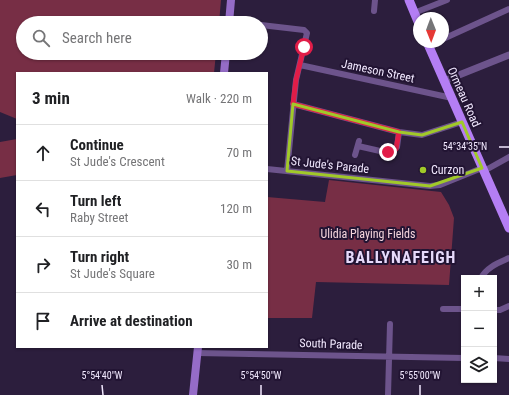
<!DOCTYPE html>
<html lang="en">
<head>
<meta charset="utf-8">
<style>
	:root { --surface:#fff; --page:#f6f6f6; --text:#202124; --muted:#757577; --line:#e0e0e0 }
	body { margin:0; font-family:"Roboto Condensed",sans-serif; background:var(--page); color:var(--text) }
	.controls { position:absolute; right:12px; bottom:12px; display:grid; overflow:hidden; border-radius:0px; box-shadow:0 1px 3px #0004 }
	.controls button { width:36px; height:36px; display:grid; place-items:center; padding:0; border:0; border-bottom:1px solid var(--line); background:var(--surface); color:var(--text); font:20px sans-serif }
	.compass { position:absolute; left:413px; top:12px; width:36px; height:36px; border-radius:50%; background:var(--surface); box-shadow:0 1px 3px #0004; rotate:179deg }
	.stop { position:absolute; width:12px; height:12px; margin:-9px; border:3px solid #e11d48; border-radius:50%; background:#fff }
	.stop.end { background:#e11d48; border-color:#fff; box-shadow:0 1px 4px #0008 }
	.list { margin:0; padding:0; list-style:none }
	h2 { display:flex; justify-content:space-between; align-items:center; height:52px; margin:0; padding:0 16px; font-size:17px }
	h2 small { font-size:13px; font-weight:400; color:var(--muted) }
	.list li { display:grid; grid-template-columns:26px 1fr auto; gap:12px; align-items:center; box-sizing:border-box; height:56px; padding:0 16px; border-top:1px solid var(--line) }
	.list b { display:block; font-size:15px; white-space:nowrap }
	.list p { margin:0; font-size:13px; white-space:nowrap; color:var(--muted) }
	.list em { font-size:13px; font-style:normal; color:var(--muted) }
	.icon { flex:none; width:22px; height:22px; fill:none; stroke:currentColor; stroke-width:2; stroke-linecap:round; stroke-linejoin:round }
	.map { position:relative; flex:none; width:509px; height:395px; overflow:hidden }
	.search { position:absolute; background:var(--surface); box-shadow:0 1px 3px #0004; left:16px; top:16px; width:252px; height:44px; display:flex; align-items:center; gap:10px; box-sizing:border-box; padding:0 14px; border-radius:22px; color:var(--muted); font-size:15px }
	.panel { position:absolute; background:var(--surface); box-shadow:0 1px 3px #0004; left:16px; top:72px; width:252px; height:276px; border-radius:0px }
	.map>svg:first-child { display:block }
</style>
</head>
<body>
<div class="map">
<svg width="509" height="395" viewBox="0 0 509 395">
	<rect width="100%" height="100%" fill="#2c1e3d"/>
	<path fill="#772e45" d="M 0,0 L 221,0 L 219,23 L 23,23 L 23,53 L 216,53 L 214,73 L 17,73 L 17,119 L 0,112 Z
		M 17,139 L 17,175 L 0,178 L 0,142 Z
		M 329,180 L 441,192 L 449,205 L 454,218 L 449,285 L 316,282 L 312,318 L 267,318 L 267,197 L 325,202 Z"/>
	<g fill="none" stroke-linecap="round" stroke-linejoin="round">
		<path stroke="#6d548c" stroke-width="6" d="M 374,11 L 375,0
			M 414,13 L 447,0
			M 229,22 L 238,23
			M 261,25 L 304,30 L 307,33 L 296,80 L 287,171
			M 443,39 L 509,9
			M 429,46 L 437,42
			M 300,65 L 452,98
			M 293,104 L 399,132 L 422,135 L 462,122
			M 358,146 L 380,151 L 393,151 L 397,147 L 399,132
			M 355,155 L 359,141
			M 267,169 L 430,186 L 440,185 L 482,168
			M 484,171 L 509,157
			M 481,278 C 487,267 498,263 509,258
			M 443,309 L 464,309
			M 494,310 L 500,310 L 509,306
			M 197,353 L 464,358
			M 494,358 L 509,359
			M 388,395 L 390,324"/>
		<path stroke="#6d548c" stroke-width="7" d="M 444,81 L 509,55"/>
		<path stroke="#956cc7" stroke-width="8" d="M 229,23 L 231,0
			M 224,73 L 226,53
			M 193,395 L 198,347"/>
		<path stroke="#b47ef4" stroke-width="9" d="M 409,0 L 419,24
			M 427,42 L 509,228"/>
	</g>
	<g fill="none" stroke-linecap="round" stroke-linejoin="round">
		<path stroke="#e11d48" stroke-width="5" d="M 304,47 L 296,80 L 293,104 L 399,132 L 396,149 L 393,152 L 388,152"/>
	</g>
	<path fill="none" stroke="#a1c929" stroke-width="3" stroke-linejoin="round" d="M 293,104 L 399,132 L 422,135 L 462,122 L 482,168 L 430,186 L 287,171 Z"/>
	<path fill="none" stroke="#f1e8fe" stroke-width="1.5" d="M 499,147 L 509,147M 102,385 L 103,395M 261,385 L 261,395M 420,385 L 420,395"/>
	<circle fill="#a1c929" stroke="#221433" stroke-width="1.5" cx="423" cy="170" r="4"/>
	<g text-anchor="middle" stroke-width="4" stroke-linejoin="round" paint-order="stroke">
		<g font-size="12" fill="#f1e8fe" stroke="#221433">
			<text transform="translate(378 71) rotate(12)" y="4">Jameson Street</text>
			<text transform="translate(464 97) rotate(66)" y="4">Ormeau Road</text>
			<text transform="translate(330 165) rotate(6)" y="4">St Jude's Parade</text>
			<text transform="translate(331 344) rotate(2)" y="4">South Parade</text>
		</g>
		<g font-size="12" fill="#f1e8fe" stroke="#221433" text-anchor="start">
			<text x="431" y="174">Curzon</text>
		</g>
		<g font-size="12" fill="#f5d6dd" stroke="#221433">
			<text x="368" y="238">Ulidia Playing Fields</text>
		</g>
		<g font-size="16" font-weight="bold" letter-spacing="1" fill="#e7dafb" stroke="#221433">
			<text x="401" y="263">BALLYNAFEIGH</text>
		</g>
	</g>
	<g font-size="10" text-anchor="middle" fill="#f1e8fe" stroke="#221433" stroke-width="4" stroke-linejoin="round" paint-order="stroke">
		<text x="465" y="150">54°34'35"N</text>
		<text x="102" y="379">5°54'40"W</text>
		<text x="261" y="379">5°54'50"W</text>
		<text x="420" y="379">5°55'00"W</text>
	</g>
</svg>
<div class="controls">
<button>+</button>
<button>−</button>
<button><svg class="icon" aria-label="layers" viewBox="0 0 24 24"><path d="M12 4l9 5-9 5-9-5zM3 14l9 5 9-5"/></svg></button>
</div>
<svg class="compass" viewBox="-18 -18 36 36"><path d="M0-13l5 13h-10z" fill="#e53935"/><path d="M0 13l5-13h-10z" fill="#757577"/></svg>
<div class="stop" style="left:304px;top:47px"></div>
<div class="stop end" style="left:388px;top:152px"></div>
<div class="search"><svg class="icon" aria-label="search" viewBox="0 0 24 24"><circle cx="10" cy="10" r="6"/><path d="M15 15l6 6"/></svg>Search here</div>
<section class="panel">
<h2>3 min<small>Walk · 220 m</small></h2>
<ul class="list">
<li><svg class="icon" aria-label="ahead" viewBox="0 0 24 24"><path d="M12 20V5M6 11l6-6 6 6"/></svg><div><b>Continue</b><p>St Jude's Crescent</p></div><em>70 m</em></li>
<li><svg class="icon" aria-label="left" viewBox="0 0 24 24"><path d="M17 20v-9H6M10 6l-5 5 5 5"/></svg><div><b>Turn left</b><p>Raby Street</p></div><em>120 m</em></li>
<li><svg class="icon" aria-label="right" viewBox="0 0 24 24"><path d="M7 20v-9h11M14 6l5 5-5 5"/></svg><div><b>Turn right</b><p>St Jude's Square</p></div><em>30 m</em></li>
<li><svg class="icon" aria-label="arrive" viewBox="0 0 24 24"><path d="M6 21V4h12l-3 4 3 4H6"/></svg><div><b>Arrive at destination</b></div></li>
</ul>
</section>
</div>
</body>
</html>
